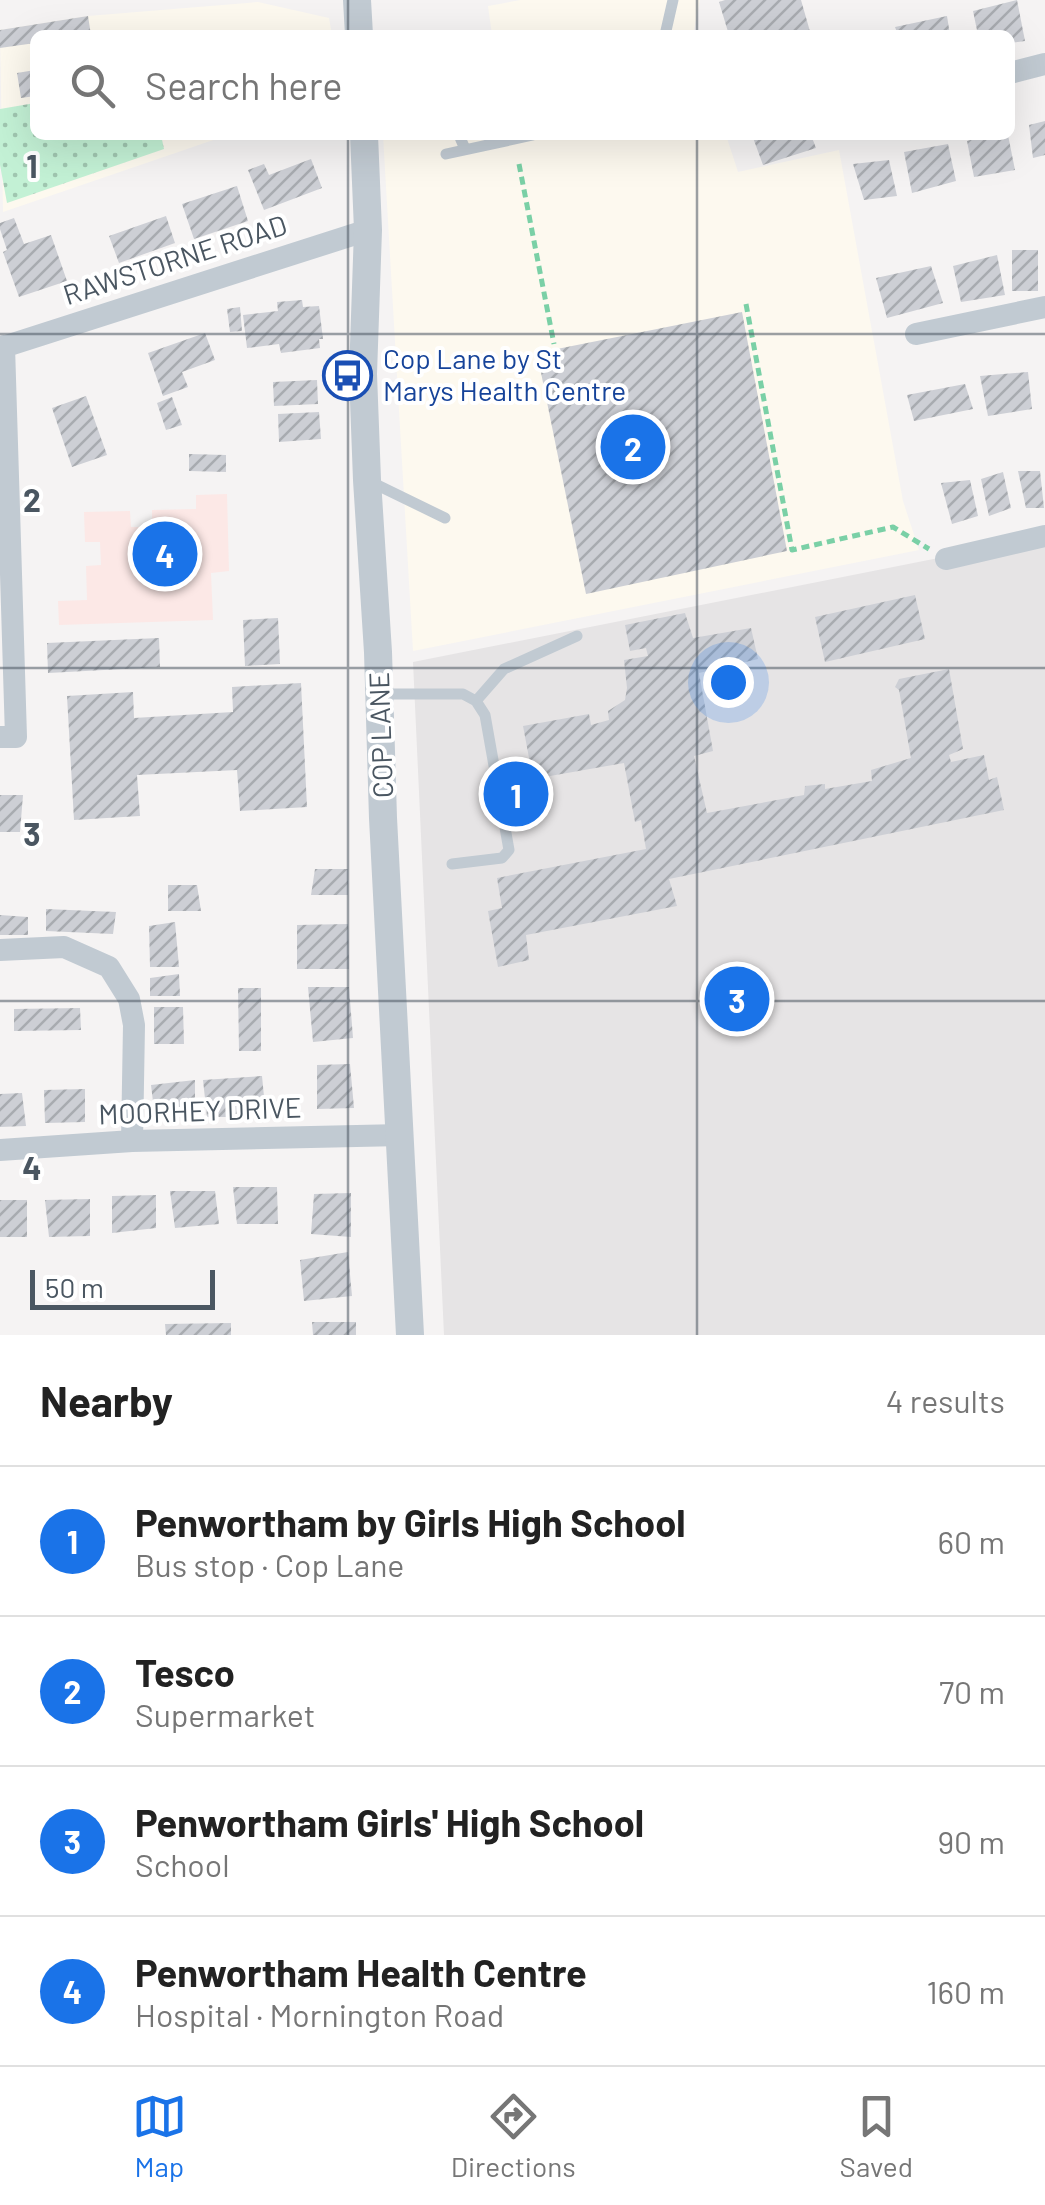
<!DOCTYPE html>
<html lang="en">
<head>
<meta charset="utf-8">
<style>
	:root { --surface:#fff; --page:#f6f6f6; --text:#222; --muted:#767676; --line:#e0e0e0; --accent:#1a73e8 }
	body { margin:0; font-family:Barlow,sans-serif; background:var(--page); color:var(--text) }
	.scale { position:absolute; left:30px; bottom:25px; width:185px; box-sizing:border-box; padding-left:10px; border:5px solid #4a5661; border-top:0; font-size:28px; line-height:35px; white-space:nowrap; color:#4a5661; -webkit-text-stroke:8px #fff; paint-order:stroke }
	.you { position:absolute; left:728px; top:682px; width:35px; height:35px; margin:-25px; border:8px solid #fff; border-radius:50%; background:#1a73e8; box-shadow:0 0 0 15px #1a73e833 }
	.badge { display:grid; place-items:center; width:65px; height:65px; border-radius:50%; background:var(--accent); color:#fff; font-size:32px; font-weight:700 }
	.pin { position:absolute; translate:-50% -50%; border:5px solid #fff; box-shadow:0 2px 10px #0006 }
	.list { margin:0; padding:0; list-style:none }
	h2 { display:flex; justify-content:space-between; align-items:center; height:130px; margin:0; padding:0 40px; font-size:42px }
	h2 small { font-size:32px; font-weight:400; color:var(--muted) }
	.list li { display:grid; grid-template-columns:65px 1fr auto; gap:30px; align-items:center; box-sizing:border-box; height:150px; padding:0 40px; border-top:2px solid var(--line) }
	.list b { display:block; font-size:38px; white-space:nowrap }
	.list p { margin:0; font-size:32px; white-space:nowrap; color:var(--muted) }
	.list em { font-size:32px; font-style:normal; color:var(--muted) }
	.icon { flex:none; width:55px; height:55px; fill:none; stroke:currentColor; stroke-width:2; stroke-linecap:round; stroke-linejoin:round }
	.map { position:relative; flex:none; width:1045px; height:1335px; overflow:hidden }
	.search { position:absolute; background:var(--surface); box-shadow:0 10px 40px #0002; left:30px; right:30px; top:30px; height:110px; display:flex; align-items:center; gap:25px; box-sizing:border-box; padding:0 35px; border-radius:15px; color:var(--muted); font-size:38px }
	.sheet { height:730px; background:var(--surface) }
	nav { display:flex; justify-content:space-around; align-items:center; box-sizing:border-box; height:140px; border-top:2px solid var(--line); background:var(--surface); font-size:28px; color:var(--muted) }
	nav a { display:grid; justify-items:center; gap:5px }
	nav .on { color:var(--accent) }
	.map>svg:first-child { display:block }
</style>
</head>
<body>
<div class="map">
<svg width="1045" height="1335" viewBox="0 0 1045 1335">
	<defs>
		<pattern id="green-dots" width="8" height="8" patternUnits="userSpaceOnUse" patternTransform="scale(2.5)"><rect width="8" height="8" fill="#c3f1d5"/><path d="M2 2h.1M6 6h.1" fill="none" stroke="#a0c6b0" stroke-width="1.8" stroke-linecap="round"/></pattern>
		<pattern id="building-hatch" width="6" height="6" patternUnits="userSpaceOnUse" patternTransform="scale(2.5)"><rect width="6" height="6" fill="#cdcfd5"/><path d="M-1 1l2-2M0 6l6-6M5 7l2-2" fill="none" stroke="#a8abb0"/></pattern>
	</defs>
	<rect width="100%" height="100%" fill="#f5f3f3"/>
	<path fill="#fdf9ef" d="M 520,0 L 700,0 L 693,35 L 492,35 L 488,6 Z
		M 258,2 L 329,18 L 332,35 L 35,35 L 35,135 L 228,135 L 3,212 L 0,30 L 88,16 Z
		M 383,135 L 726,135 L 738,172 L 839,150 L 903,501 L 919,550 L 413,651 Z"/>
	<path fill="#e6e4e5" d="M 1045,537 L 1045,1335 L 444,1335 L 413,662 Z"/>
	<path fill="#fce8e6" d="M 227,494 L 229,571 L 211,573 L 213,620 L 59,625 L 58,601 L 87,600 L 86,566 L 101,565 L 100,542 L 85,542 L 84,512 L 130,511 L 131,527 L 152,527 L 152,510 L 196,509 L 196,495 Z"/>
	<path fill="url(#green-dots)" d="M 35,103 L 35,135 L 161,135 L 164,149 L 7,203 L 0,165 L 0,109 Z"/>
	<path fill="url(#building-hatch)" d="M 725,0 L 801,0 L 811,35 L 729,35 L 719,2 Z
		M 1017,0 L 1025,41 L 1010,43 L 1010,35 L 978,35 L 973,11 Z
		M 88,16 L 91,35 L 35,35 L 35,43 L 0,48 L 0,30 Z
		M 947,16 L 950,35 L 898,35 L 895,27 Z
		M 35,70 L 35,96 L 21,98 L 17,73 Z
		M 1045,121 L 1045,155 L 1033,158 L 1029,125 Z
		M 752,135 L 811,135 L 816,148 L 763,165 Z
		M 986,135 L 1008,135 L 1015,170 L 974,177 L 967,141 Z
		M 948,144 L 956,181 L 912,193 L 904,152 Z
		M 311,159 L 322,188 L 264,210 L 248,170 L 264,164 L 269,175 Z
		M 889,160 L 897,196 L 864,200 L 853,164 Z
		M 237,186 L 248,221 L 194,239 L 182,204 Z
		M 166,216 L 175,243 L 119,263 L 109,236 Z
		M 14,218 L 24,244 L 51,235 L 67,281 L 19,297 L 3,252 L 7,250 L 0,229 L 0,223 Z
		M 1012,250 L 1038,250 L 1038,291 L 1012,291 Z
		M 997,255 L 1005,295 L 961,302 L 953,266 Z
		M 931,266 L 943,303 L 887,318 L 876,278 Z
		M 302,300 L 303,307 L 319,306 L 323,339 L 319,339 L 320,348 L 281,353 L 279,344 L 247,348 L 243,315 L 278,311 L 277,302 Z
		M 240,307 L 242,331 L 230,332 L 227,309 Z
		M 742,312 L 787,551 L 586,594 L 537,353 Z
		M 205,333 L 215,360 L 182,372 L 188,387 L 163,396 L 148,353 Z
		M 1028,372 L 1032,409 L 988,416 L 980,376 Z
		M 317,380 L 318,404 L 274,406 L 273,382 Z
		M 965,384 L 973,409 L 914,421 L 907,395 Z
		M 86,396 L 107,455 L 72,467 L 52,408 Z
		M 172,397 L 182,425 L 166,430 L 157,403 Z
		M 319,412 L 321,439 L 279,442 L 278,414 Z
		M 189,454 L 226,455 L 226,472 L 189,471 Z
		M 1018,471 L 1040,471 L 1044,508 L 1026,508 Z
		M 1003,472 L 1011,508 L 989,516 L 981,479 Z
		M 970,480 L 978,516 L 952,524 L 941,483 Z
		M 915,595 L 925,639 L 825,662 L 815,617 Z
		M 685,613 L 693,638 L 751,628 L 758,659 L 699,673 L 713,751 L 694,756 L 707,813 L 804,795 L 805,786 L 825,784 L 825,789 L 872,781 L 871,770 L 911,758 L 899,690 L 895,687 L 899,679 L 949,669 L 963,749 L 949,755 L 951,762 L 984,755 L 989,780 L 997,777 L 1004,810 L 669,879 L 677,906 L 526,935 L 529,960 L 498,967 L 488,911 L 502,908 L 497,878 L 646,849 L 641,820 L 635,822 L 624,763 L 533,779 L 523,726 L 589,714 L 591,725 L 609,720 L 608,711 L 625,700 L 627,688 L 624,660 L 648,656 L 646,648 L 630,651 L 625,625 Z
		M 278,618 L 280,664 L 245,666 L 243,620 Z
		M 159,638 L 160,667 L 48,673 L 47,643 Z
		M 301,683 L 307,807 L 240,811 L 237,770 L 137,775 L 140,816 L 74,820 L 67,696 L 133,692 L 134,718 L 233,712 L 232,687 Z
		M 0,795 L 23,795 L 20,832 L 0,832 Z
		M 315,869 L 348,869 L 348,895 L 311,895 Z
		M 168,885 L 197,885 L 201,911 L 168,911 Z
		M 46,909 L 116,912 L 113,934 L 46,931 Z
		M 0,915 L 28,917 L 28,935 L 0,935 Z
		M 175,922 L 179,967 L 150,967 L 149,926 Z
		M 348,924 L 349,969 L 297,969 L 297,925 Z
		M 179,974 L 180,996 L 150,996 L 150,978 Z
		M 308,987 L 349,987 L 353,1038 L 313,1042 Z
		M 238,988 L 261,988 L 261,1051 L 239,1051 Z
		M 154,1007 L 183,1007 L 184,1044 L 154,1044 Z
		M 80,1008 L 81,1030 L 14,1031 L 14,1009 Z
		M 350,1064 L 354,1108 L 317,1109 L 317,1065 Z
		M 262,1076 L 266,1117 L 207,1117 L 203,1080 Z
		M 195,1080 L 195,1114 L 155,1118 L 151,1085 Z
		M 85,1089 L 85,1122 L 45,1123 L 44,1090 Z
		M 22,1093 L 26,1126 L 0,1127 L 0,1094 Z
		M 233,1187 L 277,1187 L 278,1224 L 237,1224 Z
		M 170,1191 L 215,1191 L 219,1224 L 175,1228 Z
		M 351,1193 L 351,1237 L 311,1234 L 314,1194 Z
		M 156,1195 L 156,1228 L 112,1233 L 112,1196 Z
		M 90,1199 L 90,1236 L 49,1237 L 45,1200 Z
		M 0,1200 L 27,1200 L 27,1237 L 0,1237 Z
		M 348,1252 L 352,1296 L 304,1301 L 300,1260 Z
		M 312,1322 L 356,1322 L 356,1335 L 313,1335 Z
		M 231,1323 L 231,1335 L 166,1335 L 165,1324 Z"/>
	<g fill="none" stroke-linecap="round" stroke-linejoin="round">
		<path stroke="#7ad0a6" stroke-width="5" stroke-dasharray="8 5" stroke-linecap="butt" d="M 519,164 L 554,344
			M 746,304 L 792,550 L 893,527 L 929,549"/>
		<path stroke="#c1cad2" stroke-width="11" d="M 665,35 L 673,0
			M 459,135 L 465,149
			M 446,154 L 533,135
			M 371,482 L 445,518
			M 380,694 L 463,694 L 476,701 L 485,715 L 509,850 L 502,858 L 452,864
			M 476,701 L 504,669 L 577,636"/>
		<path stroke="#c1cad2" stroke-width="22" d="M 1010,73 L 1045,64
			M 916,334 L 1045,307
			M 0,348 L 368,230
			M 946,559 L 1045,536
			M 0,737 L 16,737 L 4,346
			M 0,950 L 64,947 L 109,967 L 129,999 L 134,1025 L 132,1141
			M 0,1150 L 132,1141 L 402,1135"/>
		<path stroke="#c1cad2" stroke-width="28" d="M 357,0 L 359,35
			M 364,135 L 368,230 L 363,374 L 367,480 L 378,652 L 383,818 L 410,1335"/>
	</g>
	<path fill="none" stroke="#4a5661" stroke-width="2.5" stroke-opacity="0.55" d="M 348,0 L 348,35M 697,0 L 697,35M 348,135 L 348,1335M 697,135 L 697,1335M 0,334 L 1045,334M 0,668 L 1045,668M 0,1001 L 1045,1001"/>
	<defs>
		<symbol id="bus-ring" viewBox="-11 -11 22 22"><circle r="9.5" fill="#fff" stroke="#1a4fb4" stroke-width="1.5"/><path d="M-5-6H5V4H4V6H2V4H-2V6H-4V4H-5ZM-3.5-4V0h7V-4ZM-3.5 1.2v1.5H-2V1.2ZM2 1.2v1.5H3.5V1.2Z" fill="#1a4fb4"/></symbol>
	</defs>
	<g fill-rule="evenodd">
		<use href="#bus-ring" x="320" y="348" width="55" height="55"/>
	</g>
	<g text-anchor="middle" stroke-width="8" stroke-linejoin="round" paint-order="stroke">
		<g font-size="28" fill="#4a5661" stroke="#fff">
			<text transform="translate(175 260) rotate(-18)" y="10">RAWSTORNE ROAD</text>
			<text transform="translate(381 735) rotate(-92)" y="10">COP LANE</text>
			<text transform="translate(200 1111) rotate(-2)" y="10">MOORHEY DRIVE</text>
		</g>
		<g font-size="28" fill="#164399" stroke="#fff" text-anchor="start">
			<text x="383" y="369">Cop Lane by St<tspan x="383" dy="32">Marys Health Centre</tspan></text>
		</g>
	</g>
	<g font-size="32" text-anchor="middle" font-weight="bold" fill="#4a5661" stroke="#fff" stroke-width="8" stroke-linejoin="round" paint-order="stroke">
		<text x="32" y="178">1</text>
		<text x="32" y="512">2</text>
		<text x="32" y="846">3</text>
		<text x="32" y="1180">4</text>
	</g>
</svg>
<div class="scale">50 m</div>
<div class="you"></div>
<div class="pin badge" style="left:516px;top:794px">1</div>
<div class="pin badge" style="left:633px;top:447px">2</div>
<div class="pin badge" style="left:737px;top:999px">3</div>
<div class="pin badge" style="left:165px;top:554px">4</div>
<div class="search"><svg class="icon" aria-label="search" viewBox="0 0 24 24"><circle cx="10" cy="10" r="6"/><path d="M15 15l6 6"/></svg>Search here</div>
</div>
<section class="sheet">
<h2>Nearby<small>4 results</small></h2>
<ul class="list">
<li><span class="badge">1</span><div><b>Penwortham by Girls High School</b><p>Bus stop · Cop Lane</p></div><em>60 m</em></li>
<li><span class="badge">2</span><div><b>Tesco</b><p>Supermarket</p></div><em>70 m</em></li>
<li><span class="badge">3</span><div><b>Penwortham Girls' High School</b><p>School</p></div><em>90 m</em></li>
<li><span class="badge">4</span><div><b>Penwortham Health Centre</b><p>Hospital · Mornington Road</p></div><em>160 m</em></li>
</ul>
</section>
<nav>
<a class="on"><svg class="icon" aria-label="map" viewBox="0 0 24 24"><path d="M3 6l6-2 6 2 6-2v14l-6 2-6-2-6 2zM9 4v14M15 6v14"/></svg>Map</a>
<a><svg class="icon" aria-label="directions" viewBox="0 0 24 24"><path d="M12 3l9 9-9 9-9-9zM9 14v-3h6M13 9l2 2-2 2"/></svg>Directions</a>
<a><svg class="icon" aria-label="saved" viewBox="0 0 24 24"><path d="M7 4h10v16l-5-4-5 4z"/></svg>Saved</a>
</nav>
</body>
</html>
